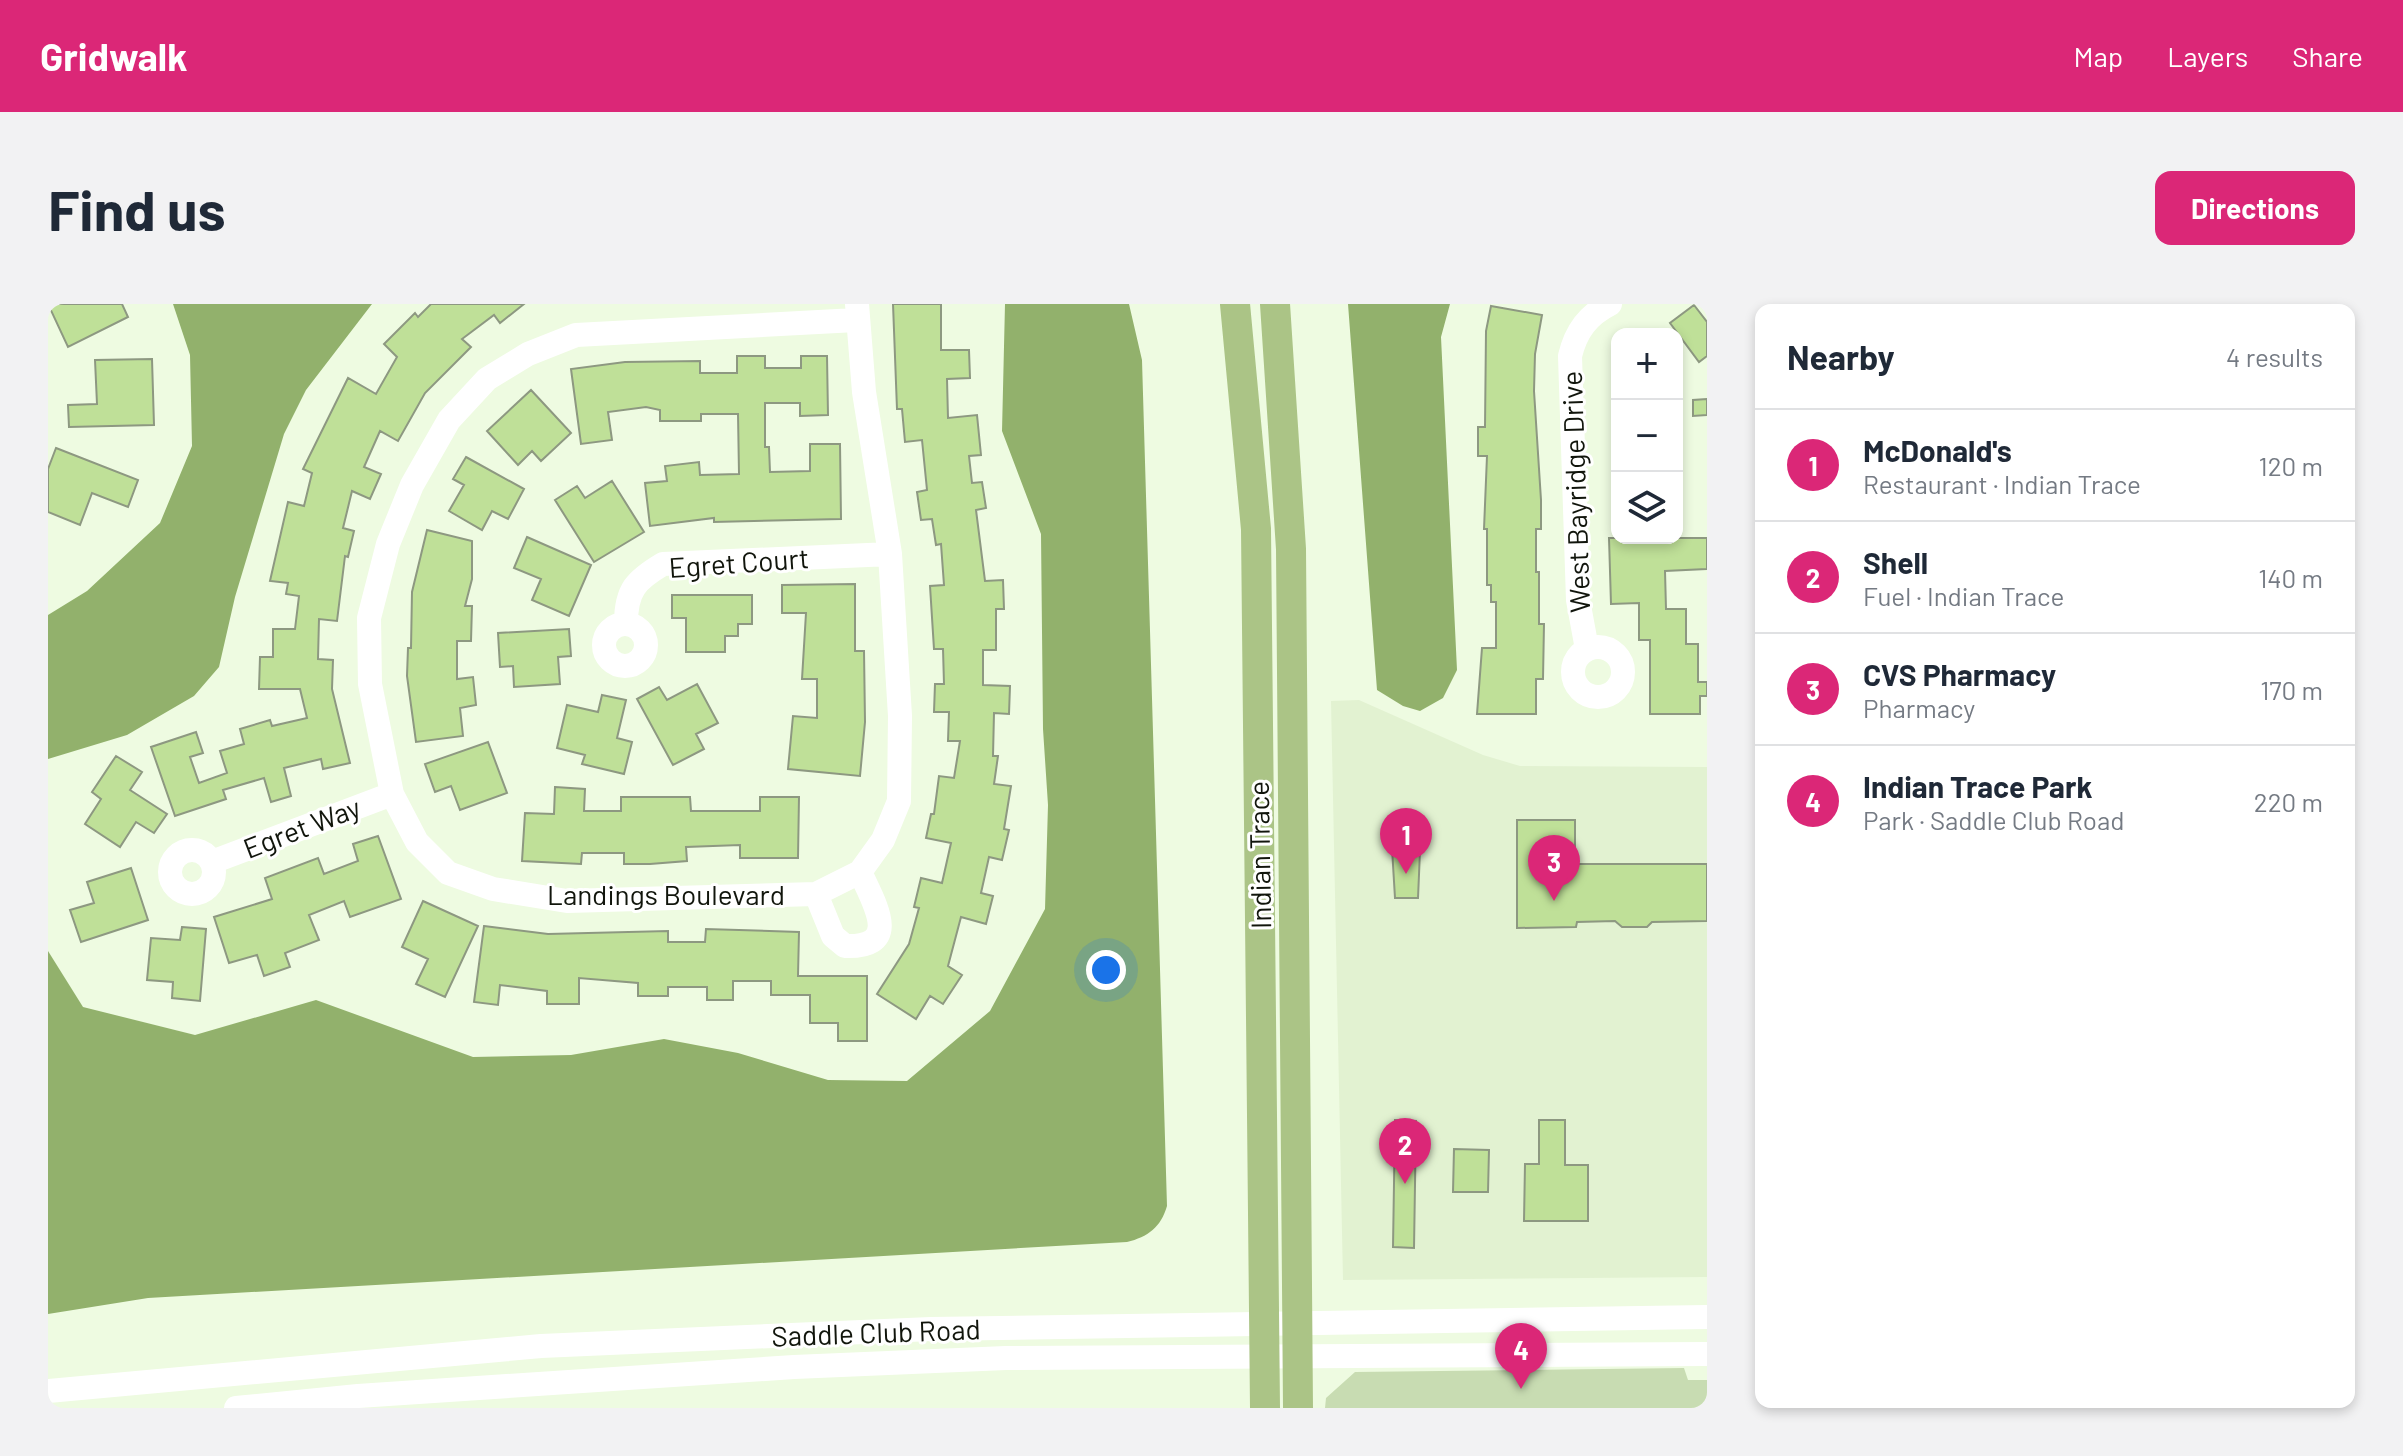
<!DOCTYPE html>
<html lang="en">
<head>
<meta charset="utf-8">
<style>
	:root { --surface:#fff; --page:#f2f2f3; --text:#1f2937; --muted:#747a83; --line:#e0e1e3; --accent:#db2777 }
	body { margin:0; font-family:Barlow,sans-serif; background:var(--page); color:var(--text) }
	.controls { position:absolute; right:24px; top:24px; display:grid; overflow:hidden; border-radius:16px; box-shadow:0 4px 12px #0003 }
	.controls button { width:72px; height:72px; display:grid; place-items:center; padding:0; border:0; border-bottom:2px solid var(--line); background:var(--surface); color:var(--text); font:40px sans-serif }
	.you { position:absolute; left:1058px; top:666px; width:28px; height:28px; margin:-20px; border:6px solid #fff; border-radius:50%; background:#1a73e8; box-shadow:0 0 0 12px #1a73e833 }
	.badge { display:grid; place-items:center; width:52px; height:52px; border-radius:50%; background:var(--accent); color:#fff; font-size:26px; font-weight:700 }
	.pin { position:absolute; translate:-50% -66px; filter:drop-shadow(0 2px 4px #0008) }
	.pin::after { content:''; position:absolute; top:42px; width:28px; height:24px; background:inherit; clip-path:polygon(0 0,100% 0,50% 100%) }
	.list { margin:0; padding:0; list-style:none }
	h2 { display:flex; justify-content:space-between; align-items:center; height:104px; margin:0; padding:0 32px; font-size:34px }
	h2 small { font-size:26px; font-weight:400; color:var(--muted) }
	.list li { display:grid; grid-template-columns:52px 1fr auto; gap:24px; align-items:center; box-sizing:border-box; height:112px; padding:0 32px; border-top:2px solid var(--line) }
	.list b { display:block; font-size:30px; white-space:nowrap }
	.list p { margin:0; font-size:26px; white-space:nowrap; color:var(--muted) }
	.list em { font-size:26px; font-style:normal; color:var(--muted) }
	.icon { flex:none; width:44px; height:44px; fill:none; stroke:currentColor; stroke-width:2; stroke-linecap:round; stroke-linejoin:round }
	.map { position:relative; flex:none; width:1659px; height:1104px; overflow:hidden; border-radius:16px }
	header { display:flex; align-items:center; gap:48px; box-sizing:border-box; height:112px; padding:0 40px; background:var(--accent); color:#fff }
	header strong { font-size:38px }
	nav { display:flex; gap:44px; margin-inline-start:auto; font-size:28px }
	.intro { display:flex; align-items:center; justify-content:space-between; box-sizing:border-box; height:192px; padding:0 48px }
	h1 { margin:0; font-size:56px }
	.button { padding:20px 36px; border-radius:16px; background:var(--accent); color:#fff; font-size:28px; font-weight:700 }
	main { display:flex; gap:48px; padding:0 48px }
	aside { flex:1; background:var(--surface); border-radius:16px; box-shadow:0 4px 12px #0003 }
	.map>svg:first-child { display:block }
</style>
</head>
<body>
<header>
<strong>Gridwalk</strong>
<nav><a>Map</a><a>Layers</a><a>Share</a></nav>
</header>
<div class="intro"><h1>Find us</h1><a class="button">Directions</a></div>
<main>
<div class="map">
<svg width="1659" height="1104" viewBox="0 0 1659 1104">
	<rect width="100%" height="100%" fill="#eefbe1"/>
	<path fill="#e2f2d1" d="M 1311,396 L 1435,451 L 1472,462 L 1659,463 L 1659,973 L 1295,976 L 1283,397 Z"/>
	<path fill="#c8dcb2" d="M 1636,1064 L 1640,1076 L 1659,1076 L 1659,1104 L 1277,1104 L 1278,1094 L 1307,1068 Z"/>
	<path fill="#92b16c" d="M 125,0 L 324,0 L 258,86 L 236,130 L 187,293 L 171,363 L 146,392 L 79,431 L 0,455 L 0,311 L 39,287 L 112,219 L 144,142 L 142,51 Z
		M 957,0 L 1081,0 L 1094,56 L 1119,902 C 1113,923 1100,933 1079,938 L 100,994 L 0,1010 L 0,647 L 35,703 L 147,731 L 268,696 L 425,753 L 523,751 L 616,735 L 690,749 L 780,776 L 859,777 L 942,707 L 997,605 L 1000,501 L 995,425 L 993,230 L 954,127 Z
		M 1300,0 L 1402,0 L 1393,33 L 1409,366 L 1395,394 L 1372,407 L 1355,402 L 1329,386 Z"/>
	<path fill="#bfe098" stroke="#8d9881" stroke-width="2" d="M 0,0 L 74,0 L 80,13 L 20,43 Z
		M 383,0 L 476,0 L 452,19 L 446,11 L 414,35 L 423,43 L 377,89 L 350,137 L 332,127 L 316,163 L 333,170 L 322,195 L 304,187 L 295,224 L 306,227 L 300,253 L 297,252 L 289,317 L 271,315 L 270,355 L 285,356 L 284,385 L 302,459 L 275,465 L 273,455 L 236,464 L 243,492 L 223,498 L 216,474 L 175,486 L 178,495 L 127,512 L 103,443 L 148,428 L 155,449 L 142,453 L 151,479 L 179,469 L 172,447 L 196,440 L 192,425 L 222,416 L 224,422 L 259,414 L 252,385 L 211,385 L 212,353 L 225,353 L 225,325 L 247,325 L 251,292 L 238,290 L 240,279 L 222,277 L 240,198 L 256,202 L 264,169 L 255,165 L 300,74 L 328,90 L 349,53 L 336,40 L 367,9 L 370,13 Z
		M 845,0 L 893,0 L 893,46 L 921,46 L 922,74 L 899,75 L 900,114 L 929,111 L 933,151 L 921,152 L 924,179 L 934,178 L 938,204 L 928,206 L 937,277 L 955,276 L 956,305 L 948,305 L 948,346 L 935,346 L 935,381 L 962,382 L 961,410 L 946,409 L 945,452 L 950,452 L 946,480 L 963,482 L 956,525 L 961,526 L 954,556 L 941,553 L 933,589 L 945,592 L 938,620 L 913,613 L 900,662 L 914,671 L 895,700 L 882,692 L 868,715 L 829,690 L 861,640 L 871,604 L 866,603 L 873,574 L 894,579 L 903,539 L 878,534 L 883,510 L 886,510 L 891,472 L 906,474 L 912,437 L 900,437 L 901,408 L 886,408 L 887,380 L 896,380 L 895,345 L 886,345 L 882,282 L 896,281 L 893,240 L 888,241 L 884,215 L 873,216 L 869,188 L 879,186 L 874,136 L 857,138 L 854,105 L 849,105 Z
		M 1646,1 L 1659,18 L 1659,52 L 1651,58 L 1622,19 Z
		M 1443,2 L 1494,11 L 1487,50 L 1486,87 L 1493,196 L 1493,225 L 1488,225 L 1488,268 L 1491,268 L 1491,320 L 1496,320 L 1495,375 L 1488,375 L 1488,410 L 1429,410 L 1434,344 L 1448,344 L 1448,298 L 1443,298 L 1443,281 L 1439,281 L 1439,225 L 1436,225 L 1439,152 L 1430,152 L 1430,123 L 1437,123 L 1438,27 Z
		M 689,52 L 717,52 L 717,64 L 753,64 L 753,52 L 779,52 L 780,111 L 752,112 L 752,99 L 717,99 L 717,143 L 721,143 L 722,168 L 762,167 L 762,140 L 792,140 L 793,215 L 666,218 L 666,214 L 602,222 L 597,179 L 619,177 L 617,162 L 651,158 L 652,171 L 691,170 L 690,110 L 653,110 L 653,117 L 612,117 L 612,106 L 598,103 L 560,108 L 564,136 L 533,140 L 523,65 L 577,58 L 652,57 L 652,69 L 689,69 Z
		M 104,55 L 106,121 L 21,123 L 20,101 L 49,100 L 47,56 Z
		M 483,86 L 523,129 L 493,157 L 484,147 L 470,161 L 439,127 Z
		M 1659,95 L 1659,111 L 1645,112 L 1645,96 Z
		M 8,144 L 90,176 L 80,203 L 44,189 L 32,221 L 0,208 L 0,165 Z
		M 418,153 L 476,185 L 460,215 L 444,207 L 434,226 L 401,207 L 416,181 L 405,175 Z
		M 564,177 L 596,228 L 546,258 L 507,196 L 529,182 L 537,194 Z
		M 379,226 L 424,237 L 424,275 L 417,302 L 424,302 L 423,337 L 409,337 L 409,375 L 425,373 L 428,401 L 412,404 L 415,432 L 368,438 L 359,372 L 360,344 L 363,344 L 364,288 Z
		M 479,233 L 543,261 L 521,312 L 484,296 L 493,275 L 466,264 Z
		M 1561,234 L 1659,234 L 1659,265 L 1617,267 L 1618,305 L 1638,305 L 1638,340 L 1650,340 L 1650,378 L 1659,378 L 1659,392 L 1652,392 L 1652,410 L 1602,410 L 1602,336 L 1591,336 L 1591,299 L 1563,300 Z
		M 807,280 L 807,347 L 816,347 L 817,418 L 812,472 L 740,465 L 745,412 L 769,414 L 769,375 L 754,375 L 758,309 L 734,309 L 734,281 Z
		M 624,291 L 704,291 L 704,320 L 690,320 L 690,332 L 677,332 L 677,348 L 638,348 L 638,314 L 624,314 Z
		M 521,325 L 523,352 L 510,353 L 512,380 L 466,383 L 465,362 L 452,363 L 450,329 Z
		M 649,380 L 670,419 L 648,430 L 656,445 L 625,461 L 589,395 L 611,383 L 619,396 Z
		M 554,391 L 578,396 L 569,434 L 584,438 L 576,470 L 534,460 L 537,451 L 509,444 L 519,401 L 550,408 Z
		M 440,438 L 459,489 L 412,506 L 403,482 L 387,488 L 377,460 Z
		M 68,452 L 94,468 L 82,486 L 119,510 L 106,529 L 88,518 L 72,543 L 37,520 L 53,495 L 44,488 Z
		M 507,483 L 537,485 L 536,507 L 573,507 L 573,493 L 642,493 L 643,507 L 712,507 L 712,493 L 751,493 L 750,554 L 692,554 L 692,541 L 638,543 L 639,557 L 602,560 L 576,560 L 576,549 L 534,549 L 533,560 L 474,557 L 477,509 L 506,510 Z
		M 1469,516 L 1527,516 L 1527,560 L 1659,560 L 1659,617 L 1604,618 L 1599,623 L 1574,623 L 1567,617 L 1529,618 L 1528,623 L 1469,624 Z
		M 330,532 L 353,595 L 302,613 L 296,597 L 261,611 L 271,636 L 237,649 L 242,663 L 216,672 L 209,651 L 181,659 L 166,613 L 224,595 L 217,574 L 270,554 L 276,570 L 310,557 L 305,540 Z
		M 1344,544 L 1372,547 L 1370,594 L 1347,594 Z
		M 83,564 L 100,616 L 33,638 L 22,606 L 46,599 L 39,578 Z
		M 375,597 L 430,622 L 397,693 L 368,680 L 380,655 L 354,643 Z
		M 436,622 L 500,630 L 620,627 L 620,638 L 657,638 L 658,625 L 751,628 L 750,672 L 819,672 L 819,737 L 790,737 L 790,719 L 762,719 L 762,691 L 723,691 L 723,677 L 685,677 L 685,696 L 659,696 L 659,683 L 620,683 L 620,692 L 590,692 L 590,679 L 531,674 L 531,700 L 499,700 L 499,687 L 452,681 L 450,701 L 426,698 Z
		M 134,623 L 158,625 L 152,697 L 124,694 L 125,678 L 99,676 L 103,634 L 132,636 Z
		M 1347,816 L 1368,817 L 1366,944 L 1345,943 Z
		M 1491,816 L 1517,816 L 1517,861 L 1540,861 L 1540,917 L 1476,917 L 1477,860 L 1491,860 Z
		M 1406,845 L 1441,846 L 1440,888 L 1405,888 Z"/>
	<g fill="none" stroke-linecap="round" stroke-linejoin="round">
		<path stroke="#fff" stroke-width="24" d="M 808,16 L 528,31 L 480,50 L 439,75 L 401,116 L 364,181 L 340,240 L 321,314 L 322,380 L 344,490 L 369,538 L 400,569 L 445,585 L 519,597 L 768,590 L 812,568 L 835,536 L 851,497 L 852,412 L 842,250 L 816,88 L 809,0
			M 578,319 C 578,286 588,276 615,260 L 842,250
			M556 341a21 21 0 1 1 42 0a21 21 0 1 1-42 0Z
			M1525 368a25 25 0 1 1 50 0a25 25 0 1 1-50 0Z
			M 1539,345 L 1530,296 L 1522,52 C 1528,27 1540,11 1562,0
			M122 568a22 22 0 1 1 44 0a22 22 0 1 1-44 0Z
			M 164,558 L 344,490
			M 768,590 L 785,632 L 797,642 C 855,644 826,599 812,568
			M 0,1087 L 493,1042 L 883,1025 L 1659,1013
			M 188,1104 L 310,1092 L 746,1063 L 958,1054 L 1659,1050"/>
		<path stroke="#abc486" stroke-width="30" d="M 1187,0 L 1208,225 L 1217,1104
			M 1227,0 L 1243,245 L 1250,1104"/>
	</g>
	<g text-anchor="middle" stroke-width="6" stroke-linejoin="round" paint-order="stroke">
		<g font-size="28" fill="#11150c" stroke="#fff">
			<text transform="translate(1528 188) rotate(-92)" y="10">West Bayridge Drive</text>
			<text transform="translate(691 259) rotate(-4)" y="10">Egret Court</text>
			<text transform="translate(254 524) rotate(-21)" y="10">Egret Way</text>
			<text transform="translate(1212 551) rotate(-91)" y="10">Indian Trace</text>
			<text x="618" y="601">Landings Boulevard</text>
			<text transform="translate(828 1029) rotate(-2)" y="10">Saddle Club Road</text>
		</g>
	</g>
</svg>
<div class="controls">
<button>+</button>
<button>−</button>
<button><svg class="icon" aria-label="layers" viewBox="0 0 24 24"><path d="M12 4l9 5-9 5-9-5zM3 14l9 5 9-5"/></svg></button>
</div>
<div class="you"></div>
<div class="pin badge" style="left:1358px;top:570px">1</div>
<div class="pin badge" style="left:1357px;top:880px">2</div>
<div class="pin badge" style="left:1506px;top:597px">3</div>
<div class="pin badge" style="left:1473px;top:1085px">4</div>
</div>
<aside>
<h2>Nearby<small>4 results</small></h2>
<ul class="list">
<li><span class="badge">1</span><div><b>McDonald's</b><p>Restaurant · Indian Trace</p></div><em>120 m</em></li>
<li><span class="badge">2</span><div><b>Shell</b><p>Fuel · Indian Trace</p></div><em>140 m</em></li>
<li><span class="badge">3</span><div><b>CVS Pharmacy</b><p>Pharmacy</p></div><em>170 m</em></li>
<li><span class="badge">4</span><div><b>Indian Trace Park</b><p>Park · Saddle Club Road</p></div><em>220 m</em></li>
</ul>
</aside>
</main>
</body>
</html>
